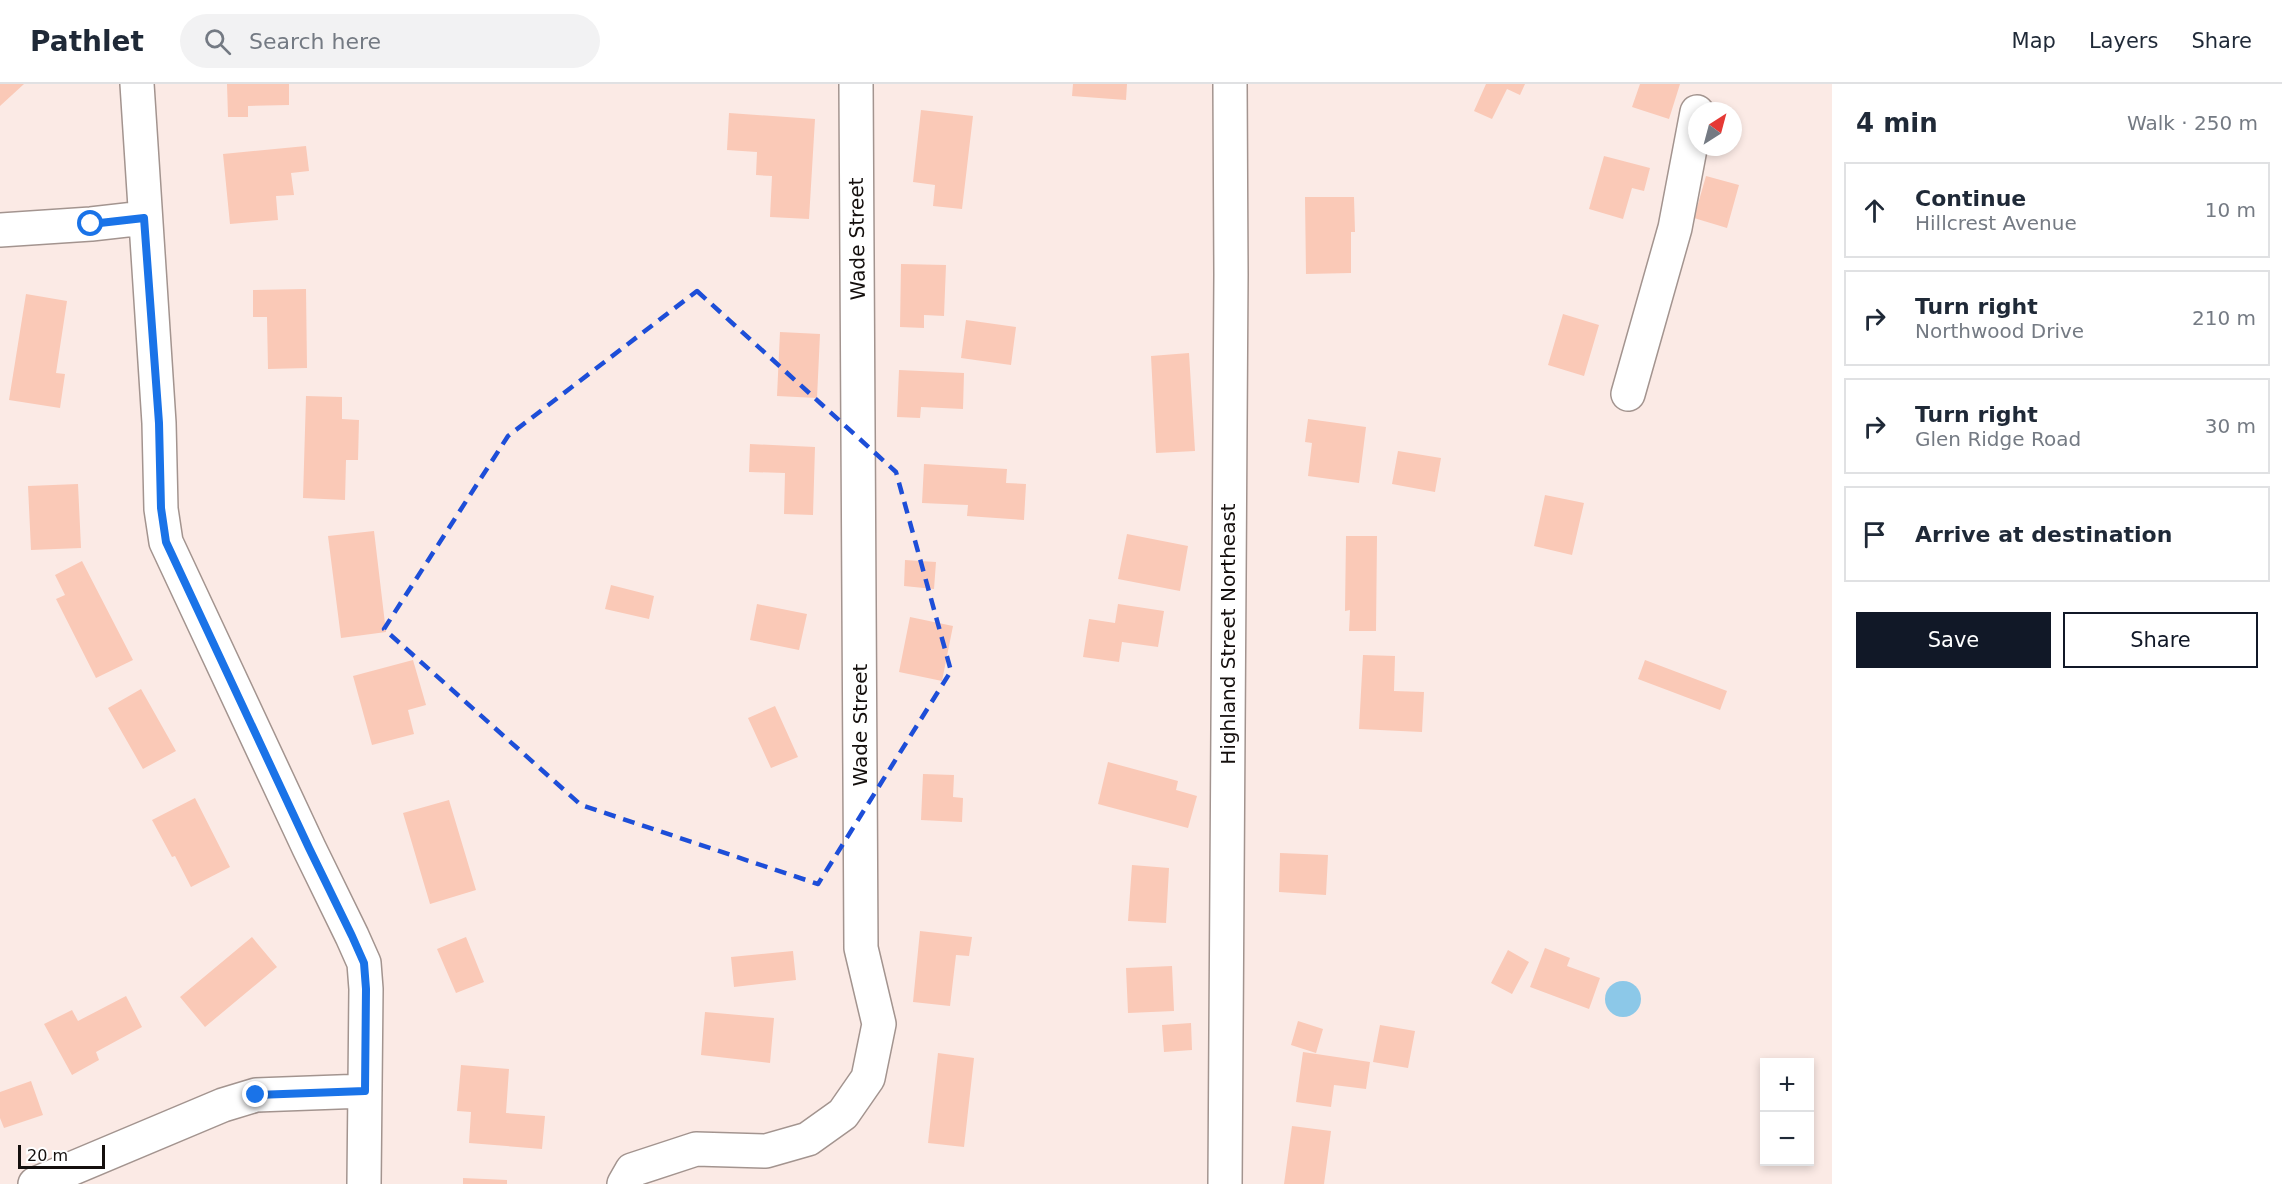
<!DOCTYPE html>
<html lang="en">
<head>
<meta charset="utf-8">
<style>
	:root { --surface:#fff; --page:#f2f2f3; --text:#1f2937; --muted:#747a83; --line:#e0e1e3; --accent:#111827 }
	body { margin:0; font-family:"DejaVu Sans",sans-serif; background:var(--page); color:var(--text) }
	.controls { position:absolute; right:18px; bottom:18px; display:grid; overflow:hidden; border-radius:0px; box-shadow:0 3px 9px #0003 }
	.controls button { width:54px; height:54px; display:grid; place-items:center; padding:0; border:0; border-bottom:2px solid var(--line); background:var(--surface); color:var(--text); font:30px sans-serif }
	.compass { position:absolute; left:1688px; top:18px; width:54px; height:54px; border-radius:50%; background:var(--surface); box-shadow:0 3px 9px #0003; rotate:36deg }
	.scale { position:absolute; left:18px; bottom:15px; width:87px; box-sizing:border-box; padding-left:6px; border:3px solid #140f0d; border-top:0; font-size:16px; line-height:21px; white-space:nowrap; color:#140f0d; -webkit-text-stroke:4px #fff; paint-order:stroke }
	.stop { position:absolute; width:18px; height:18px; margin:-14px; border:4px solid #1a73e8; border-radius:50%; background:#fff }
	.stop.end { background:#1a73e8; border-color:#fff; box-shadow:0 2px 6px #0008 }
	.list { margin:0; padding:0; list-style:none }
	h2 { display:flex; justify-content:space-between; align-items:center; height:78px; margin:0; padding:0 24px; font-size:26px }
	h2 small { font-size:20px; font-weight:400; color:var(--muted) }
	.list li { display:grid; grid-template-columns:39px 1fr auto; gap:18px; align-items:center; box-sizing:border-box; height:96px; margin:0 12px 12px; padding:0 12px; border:2px solid var(--line); border-radius:0px }
	.list b { display:block; font-size:22px; white-space:nowrap }
	.list p { margin:0; font-size:20px; white-space:nowrap; color:var(--muted) }
	.list em { font-size:20px; font-style:normal; color:var(--muted) }
	.actions { display:flex; gap:12px; padding:18px 24px }
	.actions a { flex:1; padding:14px 0; border:2px solid var(--accent); border-radius:0px; text-align:center; font-size:21px; color:var(--accent) }
	.actions .main { background:var(--accent); color:#fff }
	.icon { flex:none; width:33px; height:33px; fill:none; stroke:currentColor; stroke-width:2; stroke-linecap:round; stroke-linejoin:round }
	.map { position:relative; flex:none; width:1832px; height:1100px; overflow:hidden }
	header { display:flex; align-items:center; gap:36px; box-sizing:border-box; height:84px; padding:0 30px; background:var(--surface); border-bottom:2px solid var(--line) }
	header strong { font-size:28px }
	nav { display:flex; gap:33px; margin-inline-start:auto; font-size:21px }
	.search { width:420px; height:54px; background:var(--page); display:flex; align-items:center; gap:15px; box-sizing:border-box; padding:0 21px; border-radius:33px; color:var(--muted); font-size:22px }
	main { display:flex }
	aside { flex:1; background:var(--surface) }
	.map>svg:first-child { display:block }
</style>
</head>
<body>
<header>
<strong>Pathlet</strong>
<div class="search"><svg class="icon" aria-label="search" viewBox="0 0 24 24"><circle cx="10" cy="10" r="6"/><path d="M15 15l6 6"/></svg>Search here</div>
<nav><a>Map</a><a>Layers</a><a>Share</a></nav>
</header>
<main>
<div class="map">
<svg width="1832" height="1100" viewBox="0 0 1832 1100">
	<rect width="100%" height="100%" fill="#fbeae5"/>
	<path fill="#8cc8e8" d="M1605 915a18 18 0 1 1 36 0a18 18 0 1 1-36 0Z"/>
	<path fill="#fac9b7" d="M 0,0 L 24,0 L 0,22 Z
		M 227,0 L 289,0 L 289,21 L 248,22 L 248,33 L 228,33 Z
		M 1073,0 L 1127,0 L 1126,16 L 1072,12 Z
		M 1486,0 L 1525,0 L 1520,11 L 1507,5 L 1492,35 L 1474,27 Z
		M 1640,0 L 1680,0 L 1669,35 L 1632,23 Z
		M 921,26 L 973,32 L 962,125 L 933,122 L 935,101 L 913,98 Z
		M 729,29 L 815,35 L 809,135 L 770,133 L 772,92 L 756,91 L 757,68 L 727,66 Z
		M 306,62 L 309,87 L 291,89 L 294,111 L 276,112 L 278,136 L 230,140 L 223,70 Z
		M 1604,72 L 1650,84 L 1644,107 L 1632,104 L 1623,135 L 1589,125 Z
		M 1706,92 L 1739,101 L 1727,144 L 1694,134 Z
		M 1305,113 L 1354,113 L 1355,148 L 1351,148 L 1351,189 L 1306,190 Z
		M 901,180 L 946,181 L 944,232 L 924,231 L 924,244 L 900,243 Z
		M 306,205 L 307,284 L 268,285 L 267,233 L 253,233 L 253,206 Z
		M 26,210 L 67,217 L 56,289 L 65,290 L 60,324 L 9,316 Z
		M 1563,230 L 1599,241 L 1584,292 L 1548,281 Z
		M 966,236 L 1016,243 L 1011,281 L 961,274 Z
		M 780,248 L 820,250 L 817,314 L 777,312 Z
		M 1189,269 L 1195,367 L 1156,369 L 1151,272 Z
		M 899,286 L 964,289 L 963,325 L 921,323 L 920,334 L 897,333 Z
		M 306,312 L 342,313 L 342,335 L 359,336 L 358,376 L 346,376 L 345,416 L 303,414 Z
		M 1308,335 L 1366,343 L 1359,399 L 1308,392 L 1312,359 L 1305,358 Z
		M 750,360 L 815,363 L 813,431 L 784,430 L 785,389 L 749,388 Z
		M 1398,367 L 1441,374 L 1435,408 L 1392,400 Z
		M 924,380 L 1007,385 L 1006,399 L 1026,400 L 1024,436 L 967,432 L 968,421 L 922,419 Z
		M 78,400 L 81,464 L 31,466 L 28,402 Z
		M 1545,411 L 1584,419 L 1572,471 L 1534,462 Z
		M 374,447 L 386,548 L 341,554 L 328,452 Z
		M 1127,450 L 1188,462 L 1180,507 L 1118,495 Z
		M 1346,452 L 1377,452 L 1376,547 L 1349,547 L 1350,526 L 1345,527 Z
		M 905,476 L 936,478 L 934,505 L 904,502 Z
		M 82,477 L 133,576 L 96,594 L 56,515 L 65,511 L 55,491 Z
		M 611,501 L 654,512 L 649,535 L 605,525 Z
		M 757,520 L 807,530 L 799,566 L 750,556 Z
		M 1118,520 L 1164,527 L 1158,563 L 1122,558 L 1119,578 L 1083,573 L 1089,535 L 1115,539 Z
		M 910,533 L 953,542 L 942,597 L 899,588 Z
		M 1363,571 L 1395,572 L 1394,607 L 1424,608 L 1422,648 L 1359,645 Z
		M 413,576 L 426,621 L 408,626 L 414,650 L 372,661 L 353,592 Z
		M 1645,576 L 1727,607 L 1720,626 L 1638,595 Z
		M 141,605 L 176,667 L 143,685 L 108,624 Z
		M 775,622 L 798,673 L 771,684 L 748,634 Z
		M 1108,678 L 1178,697 L 1176,706 L 1197,712 L 1188,744 L 1098,720 Z
		M 923,690 L 954,691 L 953,713 L 963,714 L 962,738 L 921,736 Z
		M 195,714 L 230,783 L 191,803 L 175,772 L 172,773 L 152,736 Z
		M 449,716 L 476,806 L 430,820 L 403,729 Z
		M 1280,769 L 1328,771 L 1326,811 L 1279,808 Z
		M 1132,781 L 1169,784 L 1166,839 L 1128,837 Z
		M 920,847 L 972,853 L 969,872 L 956,871 L 950,922 L 913,918 Z
		M 252,853 L 277,883 L 205,943 L 180,913 Z
		M 466,853 L 484,898 L 456,909 L 437,865 Z
		M 1545,864 L 1570,874 L 1567,882 L 1600,894 L 1589,925 L 1530,903 Z
		M 1508,866 L 1529,878 L 1512,910 L 1491,899 Z
		M 793,867 L 796,896 L 734,903 L 731,873 Z
		M 1172,882 L 1174,927 L 1128,929 L 1126,884 Z
		M 126,912 L 142,943 L 96,968 L 99,976 L 72,991 L 44,940 L 72,926 L 78,937 Z
		M 705,928 L 774,934 L 770,979 L 701,971 Z
		M 1298,937 L 1323,945 L 1316,969 L 1291,961 Z
		M 1191,939 L 1192,966 L 1164,968 L 1162,941 Z
		M 1380,941 L 1415,947 L 1408,984 L 1373,978 Z
		M 1303,968 L 1370,978 L 1366,1005 L 1334,1001 L 1331,1023 L 1296,1018 Z
		M 938,969 L 974,974 L 964,1063 L 928,1059 Z
		M 461,981 L 509,985 L 506,1029 L 545,1032 L 542,1065 L 469,1059 L 471,1028 L 457,1027 Z
		M 31,997 L 43,1031 L 4,1044 L 0,1034 L 0,1008 Z
		M 1292,1042 L 1331,1047 L 1324,1100 L 1284,1100 Z
		M 463,1094 L 507,1096 L 507,1100 L 463,1100 Z"/>
	<g fill="none" stroke-linecap="round" stroke-linejoin="round">
		<defs>
			<path id="street" d="M 137,0 L 159,339 L 161,425 L 166,458 L 309,764 L 352,852 L 364,879 L 366,905 L 364,1100
				M 0,146 L 91,140 L 144,134
				M 1628,310 L 1675,144 L 1697,28
				M 35,1100 L 223,1021 L 256,1011 L 365,1007
				M 624,1100 L 632,1086 L 696,1065 L 766,1067 L 808,1055 L 843,1030 L 868,994 L 879,940 L 861,864 L 856,0
				M 1225,1100 L 1231,190 L 1230,0"/>
		</defs>
		<use href="#street" stroke="#a3948f" stroke-width="36"/>
		<use href="#street" stroke="#fff" stroke-width="33"/>
	</g>
	<g fill="none" stroke-linecap="round" stroke-linejoin="round">
		<path stroke="#1a73e8" stroke-width="8" d="M 91,140 L 144,134 L 159,339 L 161,424 L 166,458 L 309,764 L 352,852 L 364,879 L 366,905 L 365,1007 L 256,1011"/>
	</g>
	<path fill="none" stroke="#1d4ed8" stroke-width="4.5" stroke-dasharray="12 8" stroke-linejoin="round" d="M 697,207 L 896,388 L 951,587 L 818,800 L 581,721 L 384,545 L 508,352 Z"/>
	<g text-anchor="middle" stroke-width="6" stroke-linejoin="round" paint-order="stroke">
		<g font-size="20" fill="#140f0d" stroke="#fff">
			<text transform="translate(857 155) rotate(-91)" y="7">Wade Street</text>
			<text transform="translate(1228 550) rotate(-90)" y="7">Highland Street Northeast</text>
			<text transform="translate(860 641) rotate(-90)" y="7">Wade Street</text>
		</g>
	</g>
</svg>
<div class="controls">
<button>+</button>
<button>−</button>
</div>
<svg class="compass" viewBox="-18 -18 36 36"><path d="M0-13l5 13h-10z" fill="#e53935"/><path d="M0 13l5-13h-10z" fill="#747a83"/></svg>
<div class="scale">20 m</div>
<div class="stop" style="left:91px;top:140px"></div>
<div class="stop end" style="left:256px;top:1011px"></div>
</div>
<aside>
<h2>4 min<small>Walk · 250 m</small></h2>
<ul class="list">
<li><svg class="icon" aria-label="ahead" viewBox="0 0 24 24"><path d="M12 20V5M6 11l6-6 6 6"/></svg><div><b>Continue</b><p>Hillcrest Avenue</p></div><em>10 m</em></li>
<li><svg class="icon" aria-label="right" viewBox="0 0 24 24"><path d="M7 20v-9h11M14 6l5 5-5 5"/></svg><div><b>Turn right</b><p>Northwood Drive</p></div><em>210 m</em></li>
<li><svg class="icon" aria-label="right" viewBox="0 0 24 24"><path d="M7 20v-9h11M14 6l5 5-5 5"/></svg><div><b>Turn right</b><p>Glen Ridge Road</p></div><em>30 m</em></li>
<li><svg class="icon" aria-label="arrive" viewBox="0 0 24 24"><path d="M6 21V4h12l-3 4 3 4H6"/></svg><div><b>Arrive at destination</b></div></li>
</ul>
<div class="actions"><a class="main">Save</a><a>Share</a></div>
</aside>
</main>
</body>
</html>
